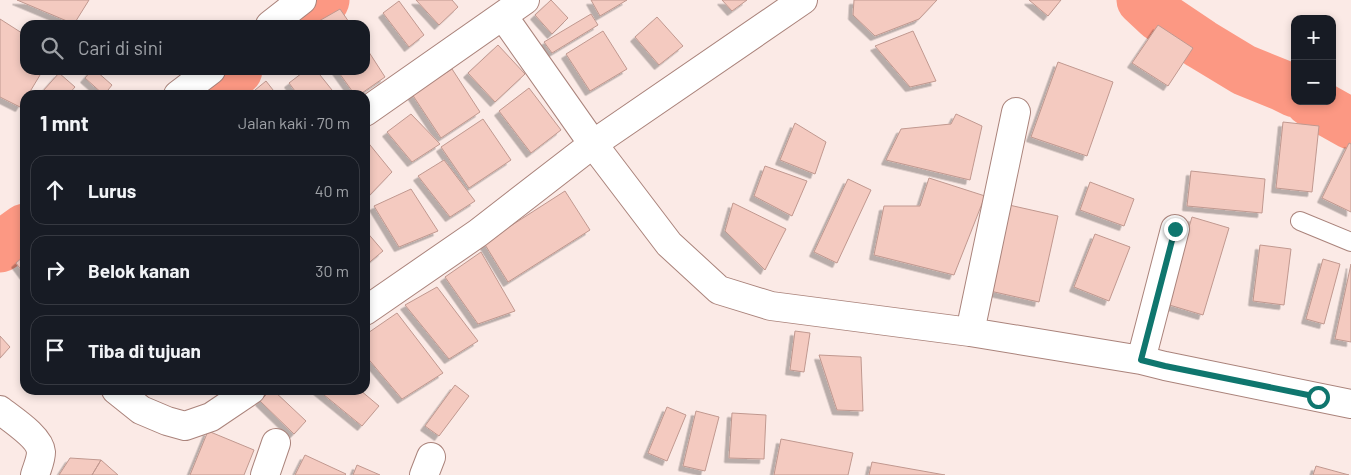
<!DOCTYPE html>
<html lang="id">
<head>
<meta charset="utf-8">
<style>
	:root { --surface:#171b24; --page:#20242c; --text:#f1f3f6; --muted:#9ea1a6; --line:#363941 }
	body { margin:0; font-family:Barlow,sans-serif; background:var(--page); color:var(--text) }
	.controls { position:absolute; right:15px; top:15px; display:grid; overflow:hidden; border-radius:10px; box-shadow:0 2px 8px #0003 }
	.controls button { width:45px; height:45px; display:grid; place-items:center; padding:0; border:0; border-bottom:1px solid var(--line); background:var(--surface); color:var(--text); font:25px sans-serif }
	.stop { position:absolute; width:15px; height:15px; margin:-11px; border:4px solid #0f766e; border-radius:50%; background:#fff }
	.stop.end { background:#0f766e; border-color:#fff; box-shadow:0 1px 5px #0008 }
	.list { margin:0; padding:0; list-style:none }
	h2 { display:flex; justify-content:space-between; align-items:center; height:65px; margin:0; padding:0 20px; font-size:21px }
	h2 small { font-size:16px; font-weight:400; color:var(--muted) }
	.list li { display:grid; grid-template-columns:32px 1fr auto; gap:15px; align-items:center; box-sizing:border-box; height:70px; margin:0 10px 10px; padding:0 10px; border:1px solid var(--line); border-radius:15px }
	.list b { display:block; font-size:19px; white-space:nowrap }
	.list em { font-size:16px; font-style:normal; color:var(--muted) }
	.icon { flex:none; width:28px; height:28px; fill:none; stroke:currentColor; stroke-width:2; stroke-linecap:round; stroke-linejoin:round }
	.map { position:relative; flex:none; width:1351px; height:475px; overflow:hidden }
	.search { position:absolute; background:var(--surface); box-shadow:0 2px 8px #0003; left:20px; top:20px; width:350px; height:55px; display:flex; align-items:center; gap:12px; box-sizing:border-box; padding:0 18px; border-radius:15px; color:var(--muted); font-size:19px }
	.panel { position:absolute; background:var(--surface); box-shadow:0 2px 8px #0003; left:20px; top:90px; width:350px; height:305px; border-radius:15px }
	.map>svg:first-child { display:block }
</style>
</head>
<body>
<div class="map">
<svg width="1351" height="475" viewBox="0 0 1351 475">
	<defs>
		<filter id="shadow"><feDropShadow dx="-4.5" dy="4.5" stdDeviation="0" flood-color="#0004"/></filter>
	</defs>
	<rect width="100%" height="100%" fill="#fbeae6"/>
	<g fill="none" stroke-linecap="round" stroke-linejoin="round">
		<path stroke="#fc9883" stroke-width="51" d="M 1142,0 L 1158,15 L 1201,44 L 1244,70 L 1281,85 L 1295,92
			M 291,25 L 324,0
			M 203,95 L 224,81 L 237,70
			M 1310,101 L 1351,124
			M 0,247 L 25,229"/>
	</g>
	<path fill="#f4cac0" stroke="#c0988f" filter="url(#shadow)" d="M 17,0 L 89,0 L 74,24 Z
		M 416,0 L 452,0 L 458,7 L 439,25 Z
		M 551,0 L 568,18 L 552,34 L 535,15 Z
		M 591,0 L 627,0 L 600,16 Z
		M 722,0 L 747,0 L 732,11 Z
		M 854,0 L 937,0 L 919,19 L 875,36 L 853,15 Z
		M 1029,0 L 1061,0 L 1048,16 Z
		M 399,1 L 424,35 L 409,47 L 383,13 Z
		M 340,9 L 351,25 L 312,25 Z
		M 591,14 L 598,25 L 552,53 L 544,42 Z
		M 657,17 L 683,46 L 659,65 L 635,37 Z
		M 0,19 L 25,35 L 25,70 L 43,70 L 28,95 L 25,95 L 25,99 L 20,107 L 0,97 Z
		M 1158,25 L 1193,48 L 1168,86 L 1132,63 Z
		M 603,31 L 627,69 L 590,91 L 566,54 Z
		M 913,31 L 936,81 L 910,87 L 875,46 Z
		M 498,45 L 525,74 L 495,102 L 468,73 Z
		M 365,46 L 385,77 L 359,95 L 355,95 L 337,70 L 365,70 Z
		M 1058,62 L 1113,82 L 1087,156 L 1031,137 Z
		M 452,69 L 480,112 L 441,138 L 412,94 Z
		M 92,70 L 95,70 L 112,85 L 104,95 L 85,78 Z
		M 306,70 L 316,70 L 336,95 L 298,95 L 289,83 Z
		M 59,73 L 75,87 L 68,95 L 49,95 L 43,91 Z
		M 266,81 L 277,95 L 249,95 Z
		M 529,88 L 561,130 L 531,153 L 499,111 Z
		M 411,114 L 440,144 L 412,162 L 387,132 Z
		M 956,114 L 982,126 L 970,180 L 886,160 L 901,129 L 951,124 Z
		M 483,119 L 511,160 L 469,188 L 441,147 Z
		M 1283,122 L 1319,126 L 1312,192 L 1276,188 Z
		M 795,123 L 826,142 L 815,174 L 780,160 Z
		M 366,140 L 392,172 L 367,198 L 365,195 Z
		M 1349,143 L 1351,144 L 1351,212 L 1322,198 Z
		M 444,160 L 475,201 L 450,217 L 418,176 Z
		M 765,166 L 807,181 L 792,216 L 754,196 Z
		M 1191,171 L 1265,179 L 1262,213 L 1187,206 Z
		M 929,178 L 985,196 L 954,275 L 874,255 L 884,206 L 920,206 Z
		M 848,179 L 871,190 L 837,263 L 814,252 Z
		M 1090,182 L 1134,199 L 1124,226 L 1080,210 Z
		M 411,189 L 438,231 L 399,247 L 374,206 Z
		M 565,191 L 590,230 L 508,282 L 484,243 Z
		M 733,203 L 786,229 L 765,270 L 725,231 Z
		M 1009,205 L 1058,216 L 1039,302 L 990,291 Z
		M 1192,217 L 1229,228 L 1203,315 L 1166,304 Z
		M 365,230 L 383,251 L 365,266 Z
		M 1095,234 L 1130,247 L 1109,301 L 1074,287 Z
		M 1260,245 L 1291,249 L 1284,305 L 1253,301 Z
		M 481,252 L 515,311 L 478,324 L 445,277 Z
		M 25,255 L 25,275 L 16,263 Z
		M 1323,259 L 1340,264 L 1324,324 L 1306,319 Z
		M 1351,264 L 1351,342 L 1335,339 Z
		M 437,287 L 478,341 L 449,359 L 405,305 Z
		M 397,313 L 443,373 L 402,399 L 365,355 L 365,335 Z
		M 795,331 L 810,333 L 804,372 L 790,370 Z
		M 0,336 L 10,347 L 0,358 Z
		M 819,355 L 861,357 L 863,411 L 837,410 Z
		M 455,385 L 469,396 L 439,436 L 425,426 Z
		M 271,390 L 273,390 L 306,421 L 294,434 L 260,401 Z
		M 318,390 L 360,390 L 379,406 L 362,426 Z
		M 667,407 L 686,415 L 667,461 L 648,453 Z
		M 696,411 L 719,417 L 705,471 L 683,466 Z
		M 732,413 L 766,415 L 764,459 L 729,458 Z
		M 208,431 L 254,450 L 244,475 L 190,475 Z
		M 781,439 L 853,453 L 848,475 L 774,475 Z
		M 305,455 L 346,474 L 345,475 L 295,475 Z
		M 70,458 L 101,460 L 92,475 L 59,475 Z
		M 101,460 L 118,475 L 92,475 Z
		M 872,462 L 945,475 L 869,475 Z
		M 357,465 L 380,475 L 353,475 Z
		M 1316,466 L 1349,475 L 1313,475 Z"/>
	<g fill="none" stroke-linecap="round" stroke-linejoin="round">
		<defs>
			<path id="lane" d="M 1300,221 L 1351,242"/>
			<path id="street" d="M 503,16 L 593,144 L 803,0
				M 270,25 L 302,0
				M 178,95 L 211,70
				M 365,112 L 525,0
				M 365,311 L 478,233 L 593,144 L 669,244 L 719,290 L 771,306 L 970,332 L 1141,360 L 1165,366 L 1351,404
				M 970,332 L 1016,112
				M 1141,360 L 1175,229
				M 116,390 L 141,410 L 167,421 L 185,426 L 211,417 L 251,390
				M 0,410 C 11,419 40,437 41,452 C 41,460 37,468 35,475
				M 265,475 L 276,443
				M 424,475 L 431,457"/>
		</defs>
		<use href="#lane" stroke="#aa837b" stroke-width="20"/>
		<use href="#street" stroke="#aa837b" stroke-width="30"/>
		<use href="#lane" stroke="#fff" stroke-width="18"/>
		<use href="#street" stroke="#fff" stroke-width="28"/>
	</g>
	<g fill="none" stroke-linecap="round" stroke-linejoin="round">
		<path stroke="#0f766e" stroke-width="6" d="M 1175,229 L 1141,360 L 1165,366 L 1318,397"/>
	</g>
</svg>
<div class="controls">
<button>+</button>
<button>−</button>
</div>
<div class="stop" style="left:1318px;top:397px"></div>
<div class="stop end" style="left:1175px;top:229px"></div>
<div class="search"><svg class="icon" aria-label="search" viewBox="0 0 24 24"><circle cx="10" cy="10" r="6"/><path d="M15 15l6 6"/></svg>Cari di sini</div>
<section class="panel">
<h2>1 mnt<small>Jalan kaki · 70 m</small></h2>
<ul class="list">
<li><svg class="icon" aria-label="ahead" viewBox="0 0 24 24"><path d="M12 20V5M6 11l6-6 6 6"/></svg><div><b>Lurus</b></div><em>40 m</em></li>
<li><svg class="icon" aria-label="right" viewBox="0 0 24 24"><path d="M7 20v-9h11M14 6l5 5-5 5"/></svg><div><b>Belok kanan</b></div><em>30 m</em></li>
<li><svg class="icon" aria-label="arrive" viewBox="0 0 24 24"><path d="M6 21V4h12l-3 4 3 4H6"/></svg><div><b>Tiba di tujuan</b></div></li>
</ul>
</section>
</div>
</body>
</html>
